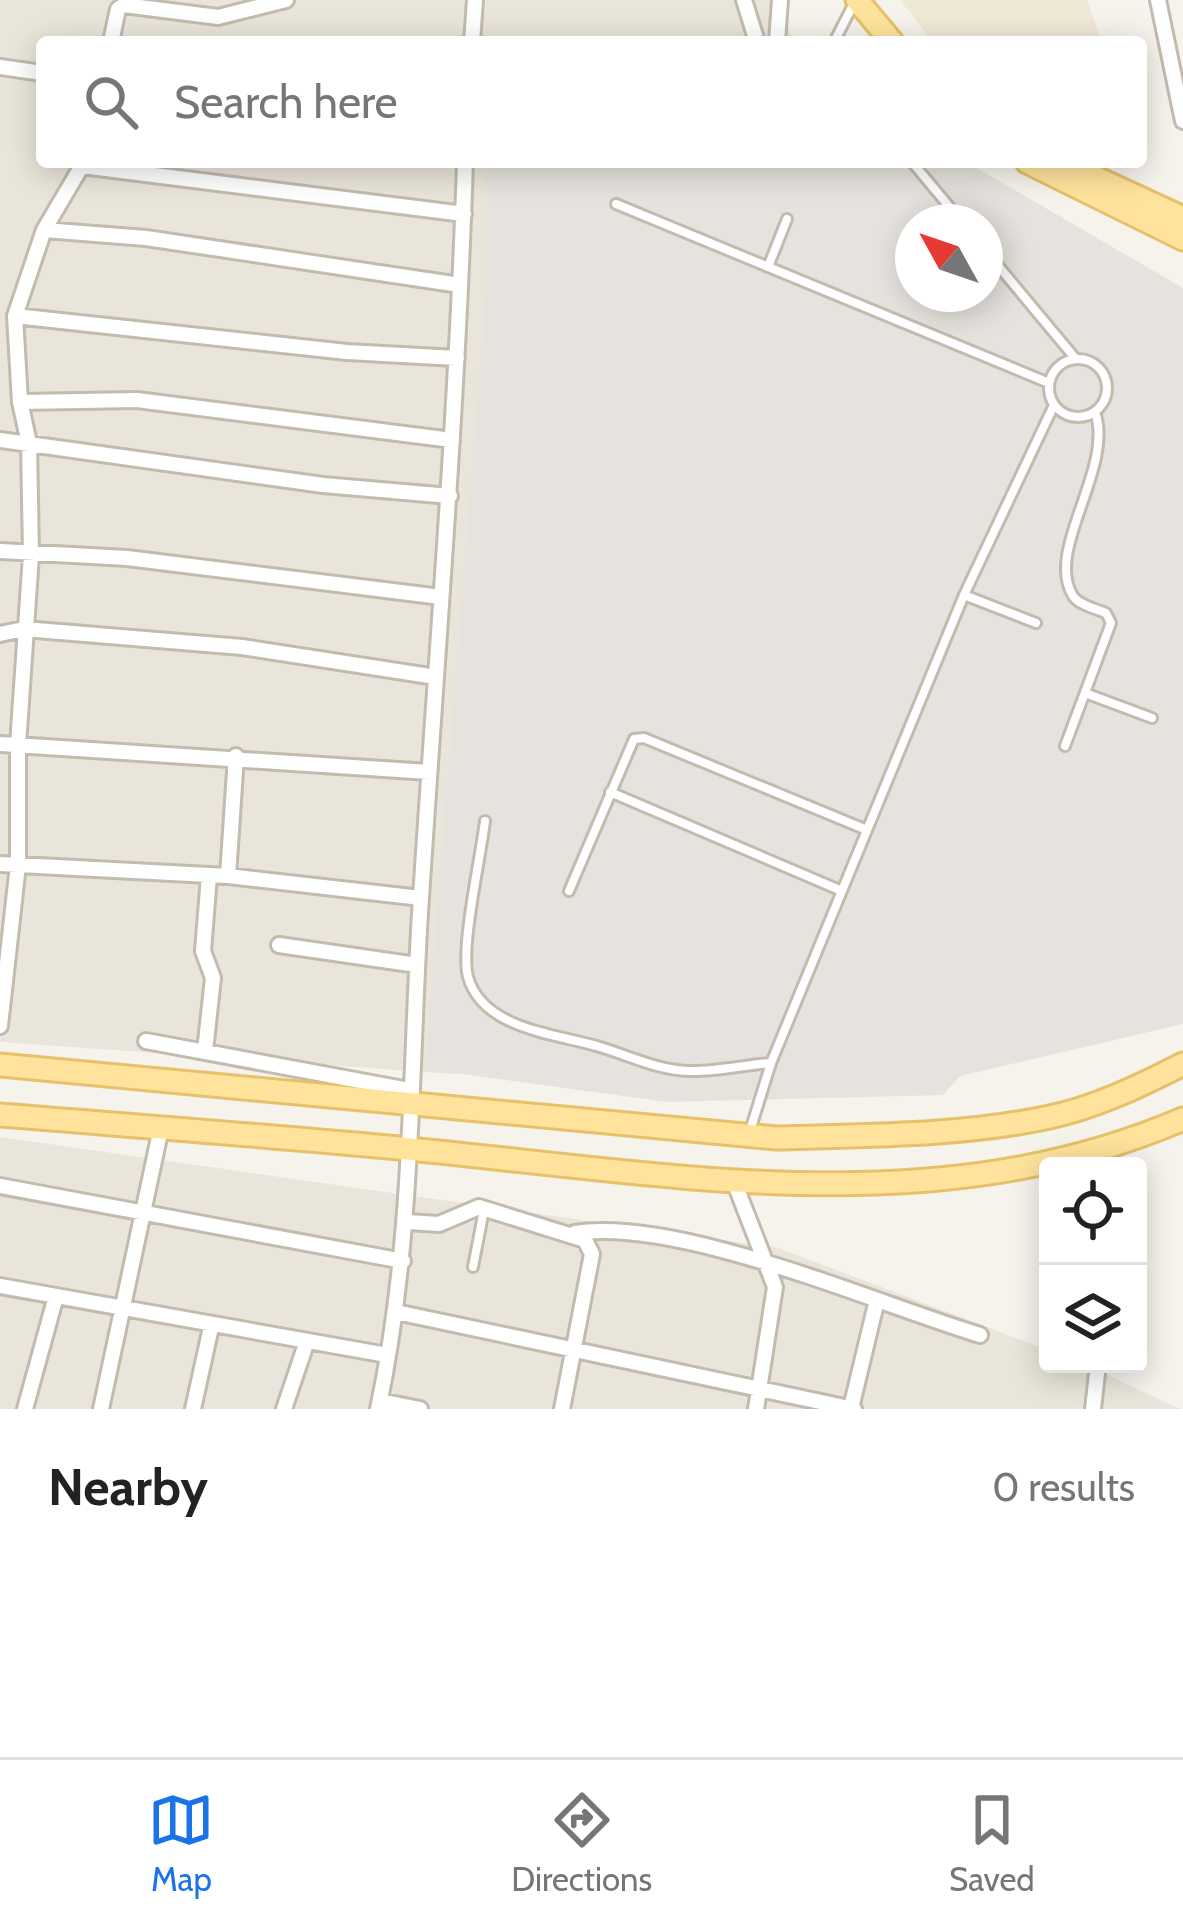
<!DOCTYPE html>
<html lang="en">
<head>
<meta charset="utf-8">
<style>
	:root { --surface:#fff; --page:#f2f2f2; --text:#222; --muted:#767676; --line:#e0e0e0; --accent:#1a73e8 }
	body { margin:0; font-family:Cabin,sans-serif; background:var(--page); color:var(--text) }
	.controls { position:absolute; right:36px; bottom:36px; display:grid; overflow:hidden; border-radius:12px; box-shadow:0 6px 30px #0003 }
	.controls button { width:108px; height:108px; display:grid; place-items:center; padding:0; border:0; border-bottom:3px solid var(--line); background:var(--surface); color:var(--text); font:60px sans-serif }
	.compass { position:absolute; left:895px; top:204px; width:108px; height:108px; border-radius:50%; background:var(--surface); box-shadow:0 6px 30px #0003; rotate:310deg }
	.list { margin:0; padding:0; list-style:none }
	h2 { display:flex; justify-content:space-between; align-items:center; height:156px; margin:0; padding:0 48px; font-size:51px }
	h2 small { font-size:39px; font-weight:400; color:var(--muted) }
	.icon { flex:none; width:66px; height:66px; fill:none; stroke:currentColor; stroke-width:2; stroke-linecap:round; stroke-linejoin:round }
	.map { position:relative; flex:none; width:1183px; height:1409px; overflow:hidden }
	.search { position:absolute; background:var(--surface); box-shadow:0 6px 30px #0003; left:36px; right:36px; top:36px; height:132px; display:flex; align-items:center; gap:30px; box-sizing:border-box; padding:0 42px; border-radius:12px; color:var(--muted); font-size:45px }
	.sheet { height:348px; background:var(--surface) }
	nav { display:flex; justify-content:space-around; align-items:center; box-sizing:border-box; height:168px; border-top:3px solid var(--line); background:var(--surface); font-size:33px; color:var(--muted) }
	nav a { display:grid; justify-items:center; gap:6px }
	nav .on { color:var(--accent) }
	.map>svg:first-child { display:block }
</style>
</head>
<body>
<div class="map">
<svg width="1183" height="1409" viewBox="0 0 1183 1409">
	<rect width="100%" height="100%" fill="#f6f3ec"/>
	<path fill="#eae5da" d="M 0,0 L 774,0 L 795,42 L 42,42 L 42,162 L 514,162 L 454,1074 L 0,1042 Z
		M 0,1137 L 778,1248 L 1048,1350 L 1048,1364 L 1084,1364 L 1180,1409 L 0,1409 Z"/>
	<path fill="#e6e2dd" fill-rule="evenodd" d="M 486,162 L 975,167 L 1183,288 L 1183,1024 L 960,1076 L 943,1095 L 667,1102 L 425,1069 L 486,293 ZM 913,222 L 985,222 L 985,294 L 913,294 Z"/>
	<path fill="#efe8d6" d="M 900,0 L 1087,0 L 1102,42 L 933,42 Z"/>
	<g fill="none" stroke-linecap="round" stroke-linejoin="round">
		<defs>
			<path id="service" d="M 834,42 L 851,9
				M 912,162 L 962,222
				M 616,204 L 1049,383
				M 985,250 L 1075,358
				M 768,267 L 787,219
				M1049 388a29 29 0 1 1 58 0a29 29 0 1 1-58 0Z
				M 964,595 L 1036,623
				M 1085,693 L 1152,718
				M 1065,746 L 1111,623 L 1106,613 C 1096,609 1079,605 1073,596 C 1044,550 1115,468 1095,412
				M 610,792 L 842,891
				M 485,821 C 481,856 460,948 468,977 C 483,1030 558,1034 600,1047 C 630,1056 657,1070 689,1071 C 715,1072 744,1065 771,1063
				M 569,891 L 634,739 L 644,738 L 867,830
				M 749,1134 L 771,1063 L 964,595 L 1054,405
				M 473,1267 L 484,1210"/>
			<path id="minor" d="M 744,0 L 757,42
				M 1158,0 L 1183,121
				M 111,42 L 118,9 L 124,5 L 218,17 L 286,0
				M 472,42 L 475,0
				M 777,42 L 780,0
				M 0,67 L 42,73
				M 82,166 L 464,214
				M 44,230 L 146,238 L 460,285
				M 15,316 L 347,352 L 457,358
				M 20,402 L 137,400 L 452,440
				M 0,440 L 323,485 L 450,496
				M 0,551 L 127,558 L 441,597
				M 0,634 L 24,629 L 242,647 L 436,677
				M 0,744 L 429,772
				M 0,864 L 228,876 L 421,898
				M 228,876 L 236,756
				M 279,945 L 417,965
				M 0,1026 L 18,865 L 18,745 L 31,555 L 29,443 L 20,402 L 15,316 L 44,230 L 84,162
				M 146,1041 L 409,1090
				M 205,1051 L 213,978 L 203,951 L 209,876
				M 735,1184 L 775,1287 L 756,1409
				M 0,1186 L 403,1261
				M 408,1222 L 439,1224 L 479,1207 L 585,1240 L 592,1254 L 562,1409
				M 575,1233 C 679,1217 875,1303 980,1335
				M 0,1286 L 387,1355
				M 396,1312 L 854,1409
				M 380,1401 L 420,1409
				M 851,1408 L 876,1304
				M 25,1409 L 56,1296
				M 101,1409 L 161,1128
				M 193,1409 L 211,1327
				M 284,1409 L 306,1344
				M 378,1409 C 413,1245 410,1079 420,913 C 436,663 457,413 465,162
				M 1093,1409 L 1098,1364"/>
			<path id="primary" d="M 857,0 L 892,42
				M 1027,162 L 1183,239
				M 1062,162 L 1183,218
				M 0,1065 L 776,1138 C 865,1135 958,1136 1045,1118 C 1092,1109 1140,1086 1183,1064
				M 0,1115 C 136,1126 273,1136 409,1149 C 669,1174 934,1226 1183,1119"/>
		</defs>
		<use href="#service" stroke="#c2bbae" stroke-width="14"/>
		<use href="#minor" stroke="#c2bbae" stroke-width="20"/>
		<use href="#primary" stroke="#e6c16a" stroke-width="27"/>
		<use href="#service" stroke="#fff" stroke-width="8"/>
		<use href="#minor" stroke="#fff" stroke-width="14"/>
		<use href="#primary" stroke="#ffe39c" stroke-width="21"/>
	</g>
</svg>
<div class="controls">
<button><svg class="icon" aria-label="locate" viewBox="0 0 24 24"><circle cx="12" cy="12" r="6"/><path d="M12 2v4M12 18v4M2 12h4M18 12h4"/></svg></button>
<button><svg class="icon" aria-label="layers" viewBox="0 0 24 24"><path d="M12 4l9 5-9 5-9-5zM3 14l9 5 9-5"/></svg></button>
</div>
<svg class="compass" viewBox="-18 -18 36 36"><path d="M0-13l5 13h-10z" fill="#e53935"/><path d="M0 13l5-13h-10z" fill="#767676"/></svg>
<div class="search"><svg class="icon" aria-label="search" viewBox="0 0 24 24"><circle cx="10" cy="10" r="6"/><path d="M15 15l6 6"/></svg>Search here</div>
</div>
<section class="sheet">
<h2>Nearby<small>0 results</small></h2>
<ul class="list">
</ul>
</section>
<nav>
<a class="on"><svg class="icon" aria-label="map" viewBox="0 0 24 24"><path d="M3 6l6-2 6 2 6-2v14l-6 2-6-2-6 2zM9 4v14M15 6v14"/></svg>Map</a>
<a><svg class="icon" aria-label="directions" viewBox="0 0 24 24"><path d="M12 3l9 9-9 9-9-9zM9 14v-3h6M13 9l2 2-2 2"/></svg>Directions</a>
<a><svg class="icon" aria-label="saved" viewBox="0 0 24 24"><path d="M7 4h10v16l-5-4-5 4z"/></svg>Saved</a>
</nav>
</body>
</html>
